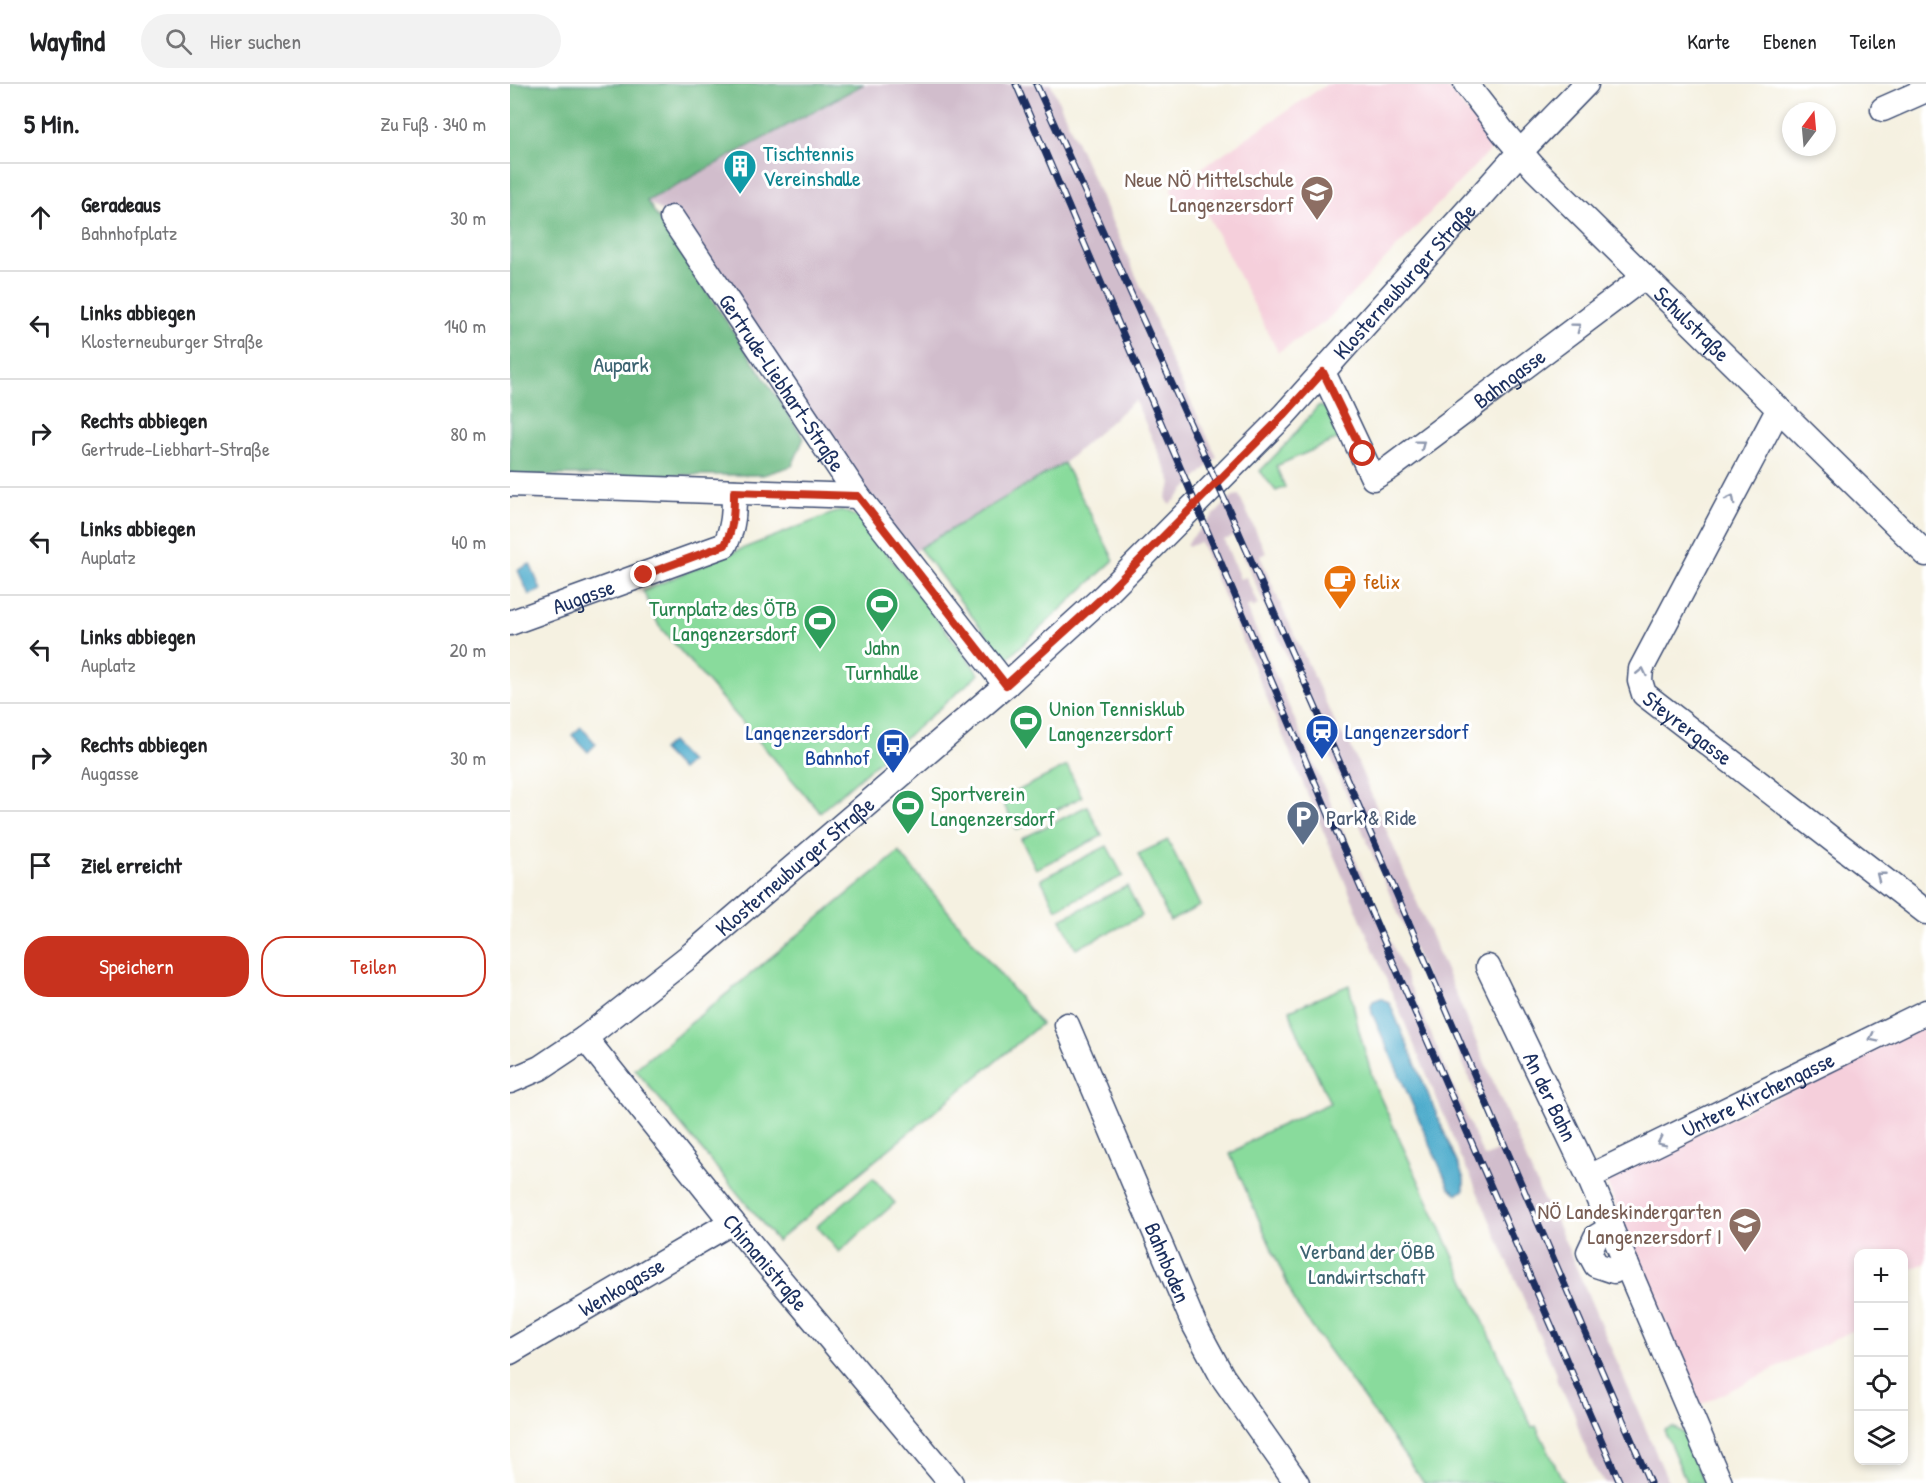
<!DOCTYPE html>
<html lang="de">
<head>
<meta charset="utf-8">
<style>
	:root { --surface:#fff; --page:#f2f2f2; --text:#202124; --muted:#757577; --line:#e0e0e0; --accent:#c8321e }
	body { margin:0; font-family:"Patrick Hand",sans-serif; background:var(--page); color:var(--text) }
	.controls { position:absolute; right:18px; bottom:18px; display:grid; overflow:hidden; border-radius:12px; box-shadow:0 3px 9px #0003 }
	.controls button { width:54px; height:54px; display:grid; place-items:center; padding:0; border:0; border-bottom:2px solid var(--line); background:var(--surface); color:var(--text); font:30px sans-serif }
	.compass { position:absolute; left:1272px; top:18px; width:54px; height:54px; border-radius:50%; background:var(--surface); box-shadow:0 3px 9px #0003; rotate:16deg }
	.stop { position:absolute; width:18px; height:18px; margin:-14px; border:4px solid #c8321e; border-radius:50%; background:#fff }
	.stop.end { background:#c8321e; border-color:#fff; box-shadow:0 2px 6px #0008 }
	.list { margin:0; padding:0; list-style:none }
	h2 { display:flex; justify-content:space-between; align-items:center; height:78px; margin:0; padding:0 24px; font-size:26px }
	h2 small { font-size:20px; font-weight:400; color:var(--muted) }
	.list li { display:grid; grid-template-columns:39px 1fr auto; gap:18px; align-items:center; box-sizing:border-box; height:108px; padding:0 24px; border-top:2px solid var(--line) }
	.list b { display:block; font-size:22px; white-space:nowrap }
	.list p { margin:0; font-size:20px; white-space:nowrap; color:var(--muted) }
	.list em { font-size:20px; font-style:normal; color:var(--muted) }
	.actions { display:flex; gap:12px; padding:18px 24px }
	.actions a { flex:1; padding:14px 0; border:2px solid var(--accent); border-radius:24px; text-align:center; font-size:21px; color:var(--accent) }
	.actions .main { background:var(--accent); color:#fff }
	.icon { flex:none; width:33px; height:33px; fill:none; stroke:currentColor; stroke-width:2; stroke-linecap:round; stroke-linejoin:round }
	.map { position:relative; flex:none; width:1416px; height:1399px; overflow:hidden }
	header { display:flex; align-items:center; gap:36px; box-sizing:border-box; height:84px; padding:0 30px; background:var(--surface); border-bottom:2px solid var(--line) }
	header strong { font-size:28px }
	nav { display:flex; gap:33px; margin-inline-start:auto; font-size:21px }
	.search { width:420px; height:54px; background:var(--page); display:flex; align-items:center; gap:15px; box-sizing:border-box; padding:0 21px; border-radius:33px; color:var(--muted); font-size:22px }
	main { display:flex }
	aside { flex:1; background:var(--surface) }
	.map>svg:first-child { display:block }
</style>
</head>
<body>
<header>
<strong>Wayfind</strong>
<div class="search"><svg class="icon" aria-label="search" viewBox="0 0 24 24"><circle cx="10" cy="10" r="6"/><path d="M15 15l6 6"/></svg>Hier suchen</div>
<nav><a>Karte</a><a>Ebenen</a><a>Teilen</a></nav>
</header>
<main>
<aside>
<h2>5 Min.<small>Zu Fuß · 340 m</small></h2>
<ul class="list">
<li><svg class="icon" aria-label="ahead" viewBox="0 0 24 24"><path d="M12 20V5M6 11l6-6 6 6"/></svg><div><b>Geradeaus</b><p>Bahnhofplatz</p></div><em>30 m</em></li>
<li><svg class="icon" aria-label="left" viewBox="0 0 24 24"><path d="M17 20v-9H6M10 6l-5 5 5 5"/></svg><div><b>Links abbiegen</b><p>Klosterneuburger Straße</p></div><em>140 m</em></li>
<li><svg class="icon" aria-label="right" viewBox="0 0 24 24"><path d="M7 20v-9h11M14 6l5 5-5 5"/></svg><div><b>Rechts abbiegen</b><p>Gertrude-Liebhart-Straße</p></div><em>80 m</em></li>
<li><svg class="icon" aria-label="left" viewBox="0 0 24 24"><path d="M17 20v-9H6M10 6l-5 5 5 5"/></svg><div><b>Links abbiegen</b><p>Auplatz</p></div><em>40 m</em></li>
<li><svg class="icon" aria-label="left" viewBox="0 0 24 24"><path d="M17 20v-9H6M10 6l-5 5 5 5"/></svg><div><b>Links abbiegen</b><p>Auplatz</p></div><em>20 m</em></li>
<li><svg class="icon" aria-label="right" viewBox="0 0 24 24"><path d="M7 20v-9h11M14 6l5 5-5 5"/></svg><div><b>Rechts abbiegen</b><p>Augasse</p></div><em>30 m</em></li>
<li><svg class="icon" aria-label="arrive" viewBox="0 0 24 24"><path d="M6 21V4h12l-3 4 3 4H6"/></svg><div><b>Ziel erreicht</b></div></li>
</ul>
<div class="actions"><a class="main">Speichern</a><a>Teilen</a></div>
</aside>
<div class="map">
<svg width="1416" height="1399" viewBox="0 0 1416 1399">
	<rect width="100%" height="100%" fill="#fff"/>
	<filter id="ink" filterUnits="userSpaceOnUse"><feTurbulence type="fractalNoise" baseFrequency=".0167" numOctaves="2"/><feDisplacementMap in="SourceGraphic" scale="12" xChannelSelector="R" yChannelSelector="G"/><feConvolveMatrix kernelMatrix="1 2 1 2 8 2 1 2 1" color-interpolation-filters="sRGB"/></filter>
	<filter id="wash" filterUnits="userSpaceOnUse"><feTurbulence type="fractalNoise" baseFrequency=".008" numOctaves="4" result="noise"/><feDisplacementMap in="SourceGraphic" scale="24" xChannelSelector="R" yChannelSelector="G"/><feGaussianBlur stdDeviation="1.35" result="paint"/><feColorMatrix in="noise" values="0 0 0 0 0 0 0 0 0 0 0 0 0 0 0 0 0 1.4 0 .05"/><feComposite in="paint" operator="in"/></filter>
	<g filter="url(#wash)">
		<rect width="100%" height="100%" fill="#f5f1e1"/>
		<path fill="#f5cfdb" d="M 817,0 L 935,0 L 984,62 L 816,237 L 768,268 L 688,112 L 671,122 L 660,105 Z
			M 1416,942 L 1416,1179 L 1394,1188 L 1394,1170 L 1348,1170 L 1348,1244 L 1190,1321 L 1095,1095 L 1300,996 Z"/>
		<path fill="#d1bdcc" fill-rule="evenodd" d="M 355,0 L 541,0 L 646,237 L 657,269 L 707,373 L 660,421 L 656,414 L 662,399 L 625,316 L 554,379 L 409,464 L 397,476 L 162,134 L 137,117 Z
			M 729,411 L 756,469 L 750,472 L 768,515 L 829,647 L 839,658 L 1033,1115 L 1045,1134 L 1159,1399 L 1094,1399 L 1086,1387 L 1072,1356 L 1063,1326 L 1047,1298 L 1045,1287 L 960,1091 L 950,1073 L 938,1041 L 697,473 L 690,458 L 678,463 L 676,460 L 695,440 L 723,412 ZM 725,452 L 990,1065 L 974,1073 L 736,523 L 741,521 L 742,524 L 748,521 L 736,493 L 730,495 L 714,456 Z"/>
		<path fill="#89db9c" stroke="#52857d" stroke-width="1.5" d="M 808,322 C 821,322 826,344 830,354 L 766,382 L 775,403 L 766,407 L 750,387 L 778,358 Z
			M 554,379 L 604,476 L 496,576 L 409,464 Z
			M 331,426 L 350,434 L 469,590 L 310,728 L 149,542 L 133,507 L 219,470 Z
			M 557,682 L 572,713 L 507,746 L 491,715 Z
			M 577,722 L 592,752 L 526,785 L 511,755 Z
			M 658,756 L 690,822 L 660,837 L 628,770 Z
			M 597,762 L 613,792 L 546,825 L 531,795 Z
			M 389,768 L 531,940 L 267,1157 L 125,985 Z
			M 617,802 L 632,832 L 566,865 L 551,835 Z
			M 839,901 L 849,947 L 865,1002 L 1022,1343 L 1026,1342 L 1054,1399 L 914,1399 L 787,1222 L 720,1070 L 754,1049 L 820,1019 L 783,938 L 780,926 Z
			M 363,1094 L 385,1119 L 329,1168 L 307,1142 Z
			M 1163,1343 L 1173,1349 L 1194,1399 L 1177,1399 L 1154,1346 Z"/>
		<path fill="#6ebb84" stroke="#447571" stroke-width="1.5" d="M 0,0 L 354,0 L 137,117 L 294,354 L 282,382 L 253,391 L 0,391 Z"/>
		<path fill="#4eaccc" stroke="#346e95" stroke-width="1.5" d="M 20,480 L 31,506 L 19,511 L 8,486 Z
			M 71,643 L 86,660 L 78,668 L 62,651 Z
			M 161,658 L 180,678 L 171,686 L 152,666 Z
			M 871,914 L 880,920 L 954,1095 L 954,1106 L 947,1110 L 939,1103 L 862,929 L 861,922 L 863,917 Z"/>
	</g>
	<g filter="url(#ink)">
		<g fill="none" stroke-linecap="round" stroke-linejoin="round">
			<defs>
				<g id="street">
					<path id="s1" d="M 956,0 L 994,49 L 1026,86 L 1416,470"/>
					<path d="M 1373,25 L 1416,6"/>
					<path id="s2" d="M 162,134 L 348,412 L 496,601"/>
					<path id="s3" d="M 813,288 L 863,394 L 881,383 L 1134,193"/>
					<path id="s4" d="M 1268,326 L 1131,585 L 1130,597 L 1134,610 L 1416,828"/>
					<path d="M 0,400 L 348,412"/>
					<path id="s5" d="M 0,539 L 215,461 C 224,443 224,427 224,408"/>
					<path id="s6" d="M 978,883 L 1079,1093 L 1210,1399"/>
					<path id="s7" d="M 557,941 L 684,1240 L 712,1292 L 787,1399"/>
					<path id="s8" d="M 75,954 L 222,1138 L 441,1399"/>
					<path id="s9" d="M 0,997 L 30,984 L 75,954 L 182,870 L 496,601 L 594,512 L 774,331 L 1010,68 L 1076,0"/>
					<path id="s10" d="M 1079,1093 L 1416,928"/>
					<path d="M 1101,1144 L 1086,1153 L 1079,1168 L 1086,1181 L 1104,1187 L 1116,1179"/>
					<path id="s11" d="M 0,1268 L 222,1138"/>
				</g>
			</defs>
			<use href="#street" stroke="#3c4c72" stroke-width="27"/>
			<use href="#street" stroke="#fff" stroke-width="24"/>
			<defs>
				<path id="rail" d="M 506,0 L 819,731 L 1110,1399
					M 526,0 L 716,419 L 847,718 L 1140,1399"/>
			</defs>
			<use href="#rail" stroke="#1b2f5e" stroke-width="7"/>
			<use href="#rail" stroke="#fff" stroke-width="4.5" stroke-dasharray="14" stroke-linecap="butt"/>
		</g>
		<defs><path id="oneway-chevron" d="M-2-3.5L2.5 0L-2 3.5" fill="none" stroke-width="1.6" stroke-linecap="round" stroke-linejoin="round" transform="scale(1.5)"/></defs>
		<g stroke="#8d97ae">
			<use href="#oneway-chevron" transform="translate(1067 243) rotate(-37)"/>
			<use href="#oneway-chevron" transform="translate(911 360) rotate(-37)"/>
			<use href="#oneway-chevron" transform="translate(1221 415) rotate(-62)"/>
			<use href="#oneway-chevron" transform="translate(1132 588) rotate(-77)"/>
			<use href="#oneway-chevron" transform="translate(1370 792) rotate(-142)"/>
			<use href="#oneway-chevron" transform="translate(1363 954) rotate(154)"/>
			<use href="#oneway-chevron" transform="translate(1151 1058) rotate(154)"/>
		</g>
	</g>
	<g fill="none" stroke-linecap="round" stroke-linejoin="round" filter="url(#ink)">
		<path stroke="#c8321e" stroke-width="8" d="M 134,491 L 215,461 C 224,443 224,427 224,408 L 348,412 L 496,601 L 594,512 L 774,331 L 813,288 L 853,370"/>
	</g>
	<defs>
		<symbol id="building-pin" viewBox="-11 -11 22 30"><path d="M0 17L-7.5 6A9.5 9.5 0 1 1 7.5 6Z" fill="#0f9aa8" stroke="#fff"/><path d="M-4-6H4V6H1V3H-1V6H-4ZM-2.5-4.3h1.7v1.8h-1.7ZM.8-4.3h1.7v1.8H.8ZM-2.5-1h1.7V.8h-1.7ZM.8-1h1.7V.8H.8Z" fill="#fff"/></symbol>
		<symbol id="school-pin" viewBox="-11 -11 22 30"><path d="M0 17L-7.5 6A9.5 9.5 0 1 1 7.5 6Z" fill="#8d6e63" stroke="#fff"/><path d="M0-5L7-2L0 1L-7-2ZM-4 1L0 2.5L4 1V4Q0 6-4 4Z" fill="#fff"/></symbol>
		<symbol id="cafe-pin" viewBox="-11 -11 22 30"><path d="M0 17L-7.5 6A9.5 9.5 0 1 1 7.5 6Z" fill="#e8710a" stroke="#fff"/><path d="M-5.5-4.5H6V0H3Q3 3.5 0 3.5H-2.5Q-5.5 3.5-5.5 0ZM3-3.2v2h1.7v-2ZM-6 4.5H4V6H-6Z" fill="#fff"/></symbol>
		<symbol id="stadium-pin" viewBox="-11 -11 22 30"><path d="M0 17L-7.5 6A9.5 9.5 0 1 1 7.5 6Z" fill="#2e9e5b" stroke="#fff"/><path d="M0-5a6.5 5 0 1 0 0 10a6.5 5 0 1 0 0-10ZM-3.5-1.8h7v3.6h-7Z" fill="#fff"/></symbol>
		<symbol id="station-pin" viewBox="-11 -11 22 30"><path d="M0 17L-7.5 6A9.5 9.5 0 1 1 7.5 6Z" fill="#1a4fb4" stroke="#fff"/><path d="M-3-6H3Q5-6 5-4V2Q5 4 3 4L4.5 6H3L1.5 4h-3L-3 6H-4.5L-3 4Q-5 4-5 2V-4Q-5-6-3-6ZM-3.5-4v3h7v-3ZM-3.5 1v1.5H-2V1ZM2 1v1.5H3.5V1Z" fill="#fff"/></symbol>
		<symbol id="bus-pin" viewBox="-11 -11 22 30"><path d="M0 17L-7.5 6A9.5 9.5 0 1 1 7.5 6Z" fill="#1a4fb4" stroke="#fff"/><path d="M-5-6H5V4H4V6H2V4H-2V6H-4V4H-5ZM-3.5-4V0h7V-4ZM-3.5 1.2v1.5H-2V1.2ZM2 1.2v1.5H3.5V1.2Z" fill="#fff"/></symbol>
		<symbol id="parking-pin" viewBox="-11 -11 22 30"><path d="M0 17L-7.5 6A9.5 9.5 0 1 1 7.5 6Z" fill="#5c6f8a" stroke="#fff"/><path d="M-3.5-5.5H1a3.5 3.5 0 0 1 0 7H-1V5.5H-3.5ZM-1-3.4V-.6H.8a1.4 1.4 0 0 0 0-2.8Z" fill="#fff"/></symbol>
	</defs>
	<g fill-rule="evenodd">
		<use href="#building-pin" x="211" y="63" width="38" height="52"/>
		<use href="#school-pin" x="788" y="89" width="38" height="52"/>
		<use href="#cafe-pin" x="811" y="478" width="38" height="52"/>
		<use href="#stadium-pin" x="353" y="501" width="38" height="52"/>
		<use href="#stadium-pin" x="291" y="518" width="38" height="52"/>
		<use href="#stadium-pin" x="497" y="618" width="38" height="52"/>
		<use href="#station-pin" x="793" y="628" width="38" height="52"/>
		<use href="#bus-pin" x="364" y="642" width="38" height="52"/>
		<use href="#stadium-pin" x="379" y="703" width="38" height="52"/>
		<use href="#parking-pin" x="774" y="714" width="38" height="52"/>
		<use href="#school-pin" x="1216" y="1121" width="38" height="52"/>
	</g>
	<g text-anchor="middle" stroke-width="6" stroke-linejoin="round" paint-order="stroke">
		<g font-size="22" fill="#0d838f" stroke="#fff" text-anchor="start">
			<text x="253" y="77">Tischtennis<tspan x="253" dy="25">Vereinshalle</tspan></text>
		</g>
		<g font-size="22" fill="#785e54" stroke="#fff" text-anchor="end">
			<text x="784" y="103">Neue NÖ Mittelschule<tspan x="784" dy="25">Langenzersdorf</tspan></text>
			<text x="1212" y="1135">NÖ Landeskindergarten<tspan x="1212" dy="25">Langenzersdorf I</tspan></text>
		</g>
		<g font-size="22" fill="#1b2f5e" stroke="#fff">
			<text dy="8" stroke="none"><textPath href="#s9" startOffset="1204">Klosterneuburger Straße</textPath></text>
			<text dy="8" stroke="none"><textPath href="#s1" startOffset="330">Schulstraße</textPath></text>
			<text dy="8" stroke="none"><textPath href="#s3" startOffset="286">Bahngasse</textPath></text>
			<text dy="8" stroke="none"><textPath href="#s2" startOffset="198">Gertrude-Liebhart-Straße</textPath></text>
			<text dy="8" stroke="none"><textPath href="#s5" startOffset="78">Augasse</textPath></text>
			<text dy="8" stroke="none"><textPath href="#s4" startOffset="374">Steyrergasse</textPath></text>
			<text dy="8" stroke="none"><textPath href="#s9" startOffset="358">Klosterneuburger Straße</textPath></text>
			<text dy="8" stroke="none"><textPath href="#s10" startOffset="188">Untere Kirchengasse</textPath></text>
			<text dy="8" stroke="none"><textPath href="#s6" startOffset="144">An der Bahn</textPath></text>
			<text dy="8" stroke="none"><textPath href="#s8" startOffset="288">Chimanistraße</textPath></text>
			<text dy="8" stroke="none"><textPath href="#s7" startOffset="258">Bahnboden</textPath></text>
			<text dy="8" stroke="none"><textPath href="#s11" startOffset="129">Wenkogasse</textPath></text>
		</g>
		<g font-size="22" fill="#3c6371" stroke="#fff">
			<text x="111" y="288">Aupark</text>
			<text x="857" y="1175">Verband der ÖBB<tspan x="857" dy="25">Landwirtschaft</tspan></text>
		</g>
		<g font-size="22" fill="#c56008" stroke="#fff" text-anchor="start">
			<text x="853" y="505">felix</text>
		</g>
		<g font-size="22" fill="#27864d" stroke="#fff" text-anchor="start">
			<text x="287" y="532" text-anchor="end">Turnplatz des ÖTB<tspan x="287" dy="25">Langenzersdorf</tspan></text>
			<text x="372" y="571" text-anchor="middle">Jahn<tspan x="372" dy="25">Turnhalle</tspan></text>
			<text x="539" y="632">Union Tennisklub<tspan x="539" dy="25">Langenzersdorf</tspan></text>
			<text x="421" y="717">Sportverein<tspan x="421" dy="25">Langenzersdorf</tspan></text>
		</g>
		<g font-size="22" fill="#164399" stroke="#fff" text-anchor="start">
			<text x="835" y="655">Langenzersdorf</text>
			<text x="360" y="656" text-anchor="end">Langenzersdorf<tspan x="360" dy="25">Bahnhof</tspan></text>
		</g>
		<g font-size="22" fill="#4e5e75" stroke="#fff" text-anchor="start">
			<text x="816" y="741">Park &amp; Ride</text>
		</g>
	</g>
</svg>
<div class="controls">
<button>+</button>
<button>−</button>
<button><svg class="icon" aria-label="locate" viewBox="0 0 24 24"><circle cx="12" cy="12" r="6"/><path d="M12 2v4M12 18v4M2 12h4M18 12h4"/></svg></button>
<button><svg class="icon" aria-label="layers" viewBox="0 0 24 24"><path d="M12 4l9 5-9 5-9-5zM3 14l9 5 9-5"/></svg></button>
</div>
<svg class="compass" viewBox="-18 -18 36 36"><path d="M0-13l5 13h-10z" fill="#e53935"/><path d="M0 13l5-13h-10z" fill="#757577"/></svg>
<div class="stop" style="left:853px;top:370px"></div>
<div class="stop end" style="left:134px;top:491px"></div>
</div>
</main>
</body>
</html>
